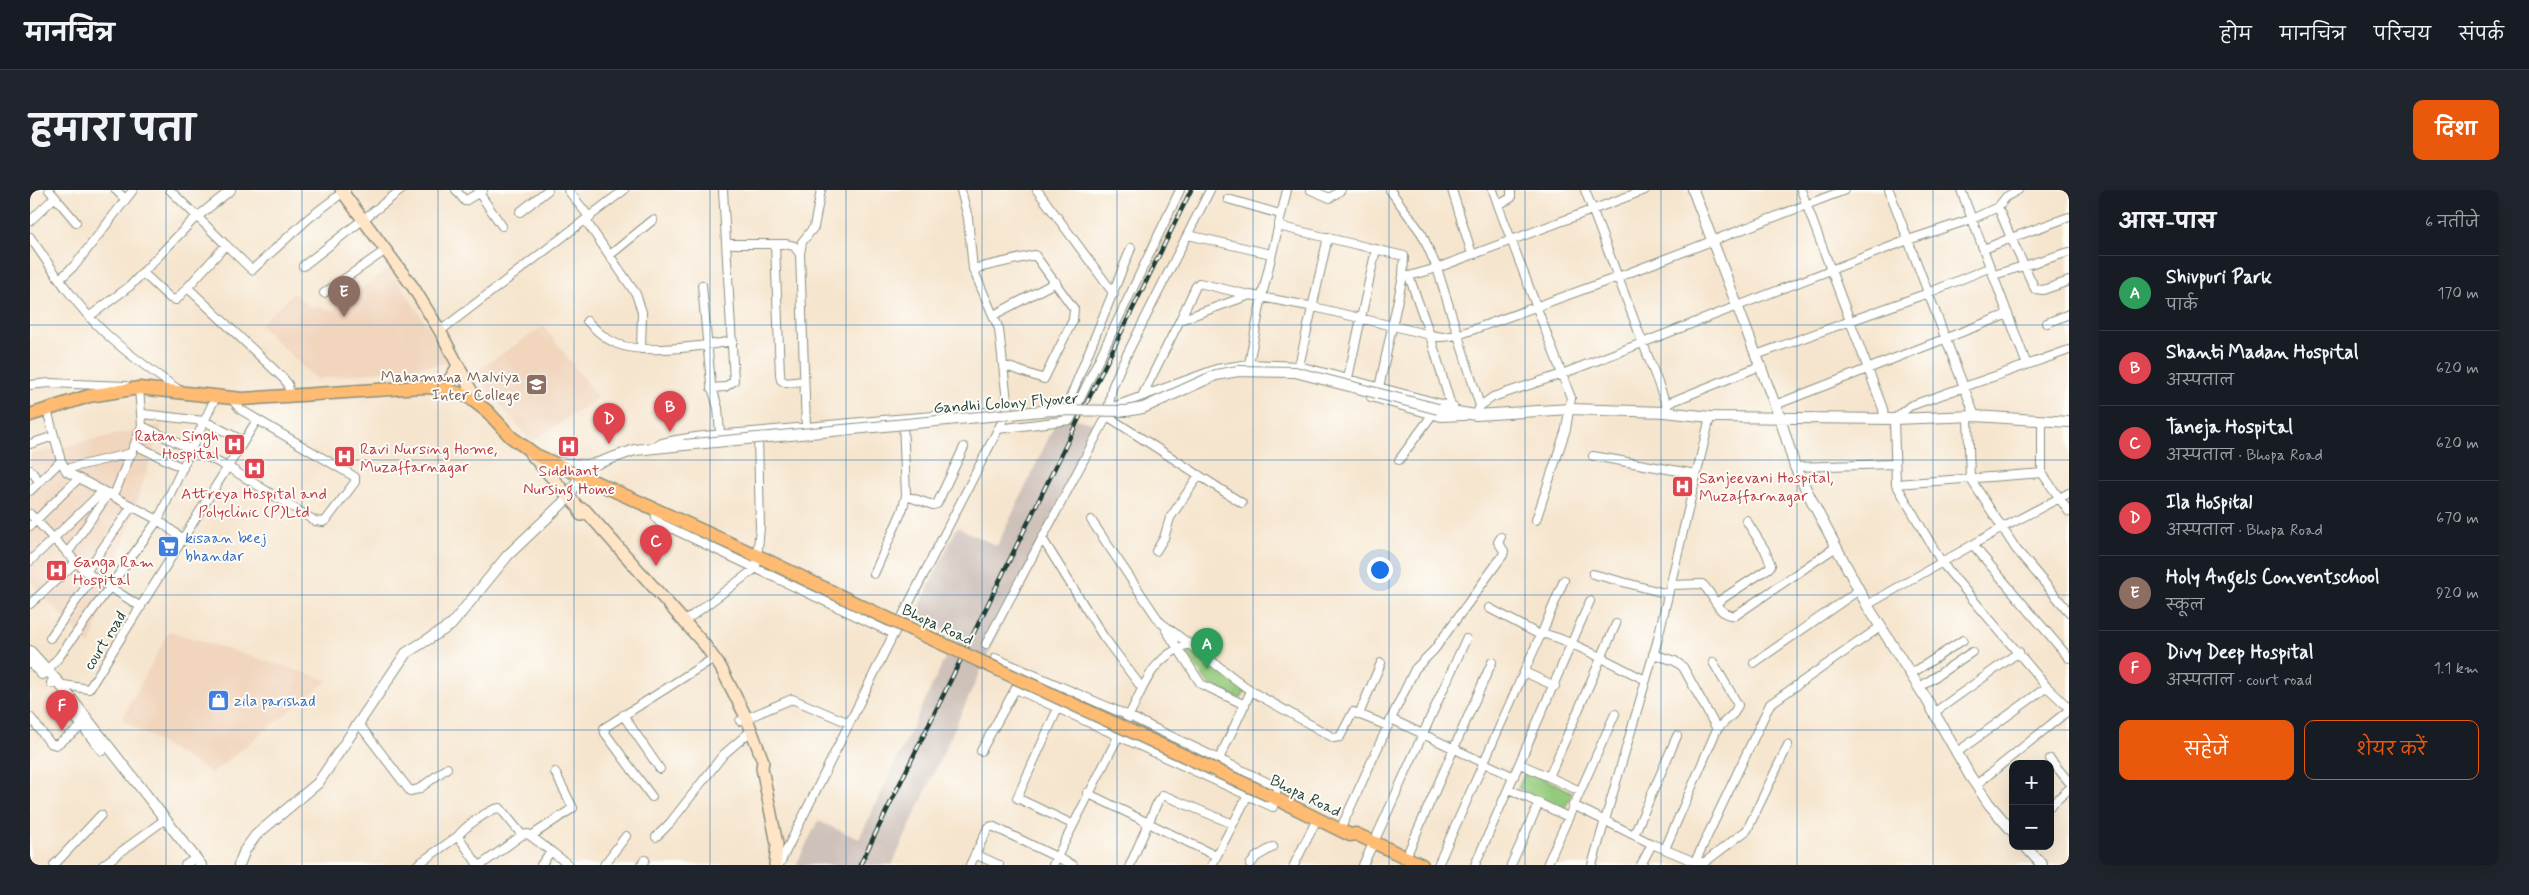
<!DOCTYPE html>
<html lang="hi">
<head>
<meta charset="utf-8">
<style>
	:root { --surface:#171b24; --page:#20242c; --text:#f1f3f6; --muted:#9ea1a6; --line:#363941; --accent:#ea580c }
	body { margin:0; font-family:Mynerve,"Playpen Sans Deva",sans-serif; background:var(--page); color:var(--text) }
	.controls { position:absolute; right:15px; bottom:15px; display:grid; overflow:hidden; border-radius:10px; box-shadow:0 5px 20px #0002 }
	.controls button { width:45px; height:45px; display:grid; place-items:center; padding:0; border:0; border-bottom:1px solid var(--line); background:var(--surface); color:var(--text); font:25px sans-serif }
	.you { position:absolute; left:1349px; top:379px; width:18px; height:18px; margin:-12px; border:4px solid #fff; border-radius:50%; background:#1a73e8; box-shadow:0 0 0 8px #1a73e833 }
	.badge { display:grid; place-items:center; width:32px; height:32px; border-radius:50%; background:var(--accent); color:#fff; font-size:16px; font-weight:700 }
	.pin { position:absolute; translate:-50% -41px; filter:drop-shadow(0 1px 2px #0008) }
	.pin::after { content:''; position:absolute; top:26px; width:18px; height:15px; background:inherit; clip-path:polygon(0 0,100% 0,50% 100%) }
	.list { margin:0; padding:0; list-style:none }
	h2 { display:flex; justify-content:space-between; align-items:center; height:65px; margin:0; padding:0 20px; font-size:21px }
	h2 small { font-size:16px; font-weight:400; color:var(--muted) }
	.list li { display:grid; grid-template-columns:32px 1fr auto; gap:15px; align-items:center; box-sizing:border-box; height:75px; padding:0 20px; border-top:1px solid var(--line) }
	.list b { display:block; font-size:19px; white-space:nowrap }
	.list p { margin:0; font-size:16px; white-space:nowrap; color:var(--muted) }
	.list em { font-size:16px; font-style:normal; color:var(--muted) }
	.actions { display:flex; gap:10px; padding:15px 20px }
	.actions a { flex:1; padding:11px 0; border:1px solid var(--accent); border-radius:10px; text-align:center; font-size:18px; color:var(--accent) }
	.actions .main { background:var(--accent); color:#fff }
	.map { position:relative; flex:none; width:2039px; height:675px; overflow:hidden; border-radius:10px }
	header { display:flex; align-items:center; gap:30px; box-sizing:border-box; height:70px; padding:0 25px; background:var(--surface); border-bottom:1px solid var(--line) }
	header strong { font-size:24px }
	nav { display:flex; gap:28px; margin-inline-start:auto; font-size:18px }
	.intro { display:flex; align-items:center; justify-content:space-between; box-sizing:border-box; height:120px; padding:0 30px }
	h1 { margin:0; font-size:35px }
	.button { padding:12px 22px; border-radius:10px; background:var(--accent); color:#fff; font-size:18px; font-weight:700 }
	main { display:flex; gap:30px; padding:0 30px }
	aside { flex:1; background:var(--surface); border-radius:10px; box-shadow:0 5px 20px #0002 }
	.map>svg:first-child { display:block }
</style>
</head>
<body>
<header>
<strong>मानचित्र</strong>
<nav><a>होम</a><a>मानचित्र</a><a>परिचय</a><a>संपर्क</a></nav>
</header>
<div class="intro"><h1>हमारा पता</h1><a class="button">दिशा</a></div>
<main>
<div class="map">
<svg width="2039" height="675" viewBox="0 0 2039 675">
	<rect width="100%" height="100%" fill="#fdfcf7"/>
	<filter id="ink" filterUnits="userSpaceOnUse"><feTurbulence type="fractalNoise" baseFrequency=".02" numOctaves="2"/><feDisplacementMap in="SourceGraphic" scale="10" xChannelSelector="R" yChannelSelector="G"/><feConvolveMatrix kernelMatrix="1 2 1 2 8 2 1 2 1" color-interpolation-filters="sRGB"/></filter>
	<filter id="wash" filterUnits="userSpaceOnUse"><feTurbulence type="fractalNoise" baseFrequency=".0096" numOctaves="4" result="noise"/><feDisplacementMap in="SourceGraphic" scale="20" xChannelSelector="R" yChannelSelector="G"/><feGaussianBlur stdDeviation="1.12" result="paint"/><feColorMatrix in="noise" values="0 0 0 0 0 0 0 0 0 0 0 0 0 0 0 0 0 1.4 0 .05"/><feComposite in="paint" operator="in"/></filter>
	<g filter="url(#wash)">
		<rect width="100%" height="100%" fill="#f6e5ce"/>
		<path fill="#f1d5bd" d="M 360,78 L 421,173 L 286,189 L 229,135 L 264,103 L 278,116 L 303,120 Z
			M 514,136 L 568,208 L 502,252 L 443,183 Z
			M 132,234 L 60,456 L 0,391 L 0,264 Z
			M 139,441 L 298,490 L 182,583 L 92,530 Z"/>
		<path fill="#cec1ba" d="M 1029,226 L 1064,233 L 862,675 L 766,675 L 788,631 L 829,649 L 926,445 L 885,426 L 927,337 L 967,356 Z"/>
		<path fill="#94ca7d" stroke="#5a8458" d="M 1160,458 L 1216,500 L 1211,509 L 1179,494 L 1156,463 Z
			M 1496,580 L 1542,602 L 1534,621 L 1488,598 Z"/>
	</g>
	<g filter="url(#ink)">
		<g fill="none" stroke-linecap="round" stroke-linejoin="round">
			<defs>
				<path id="minor" d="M 19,0 L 46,32
					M 86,0 L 95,9
					M 426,0 L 435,11 L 453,0
					M 538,0 L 560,28
					M 1007,0 L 1084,104
					M 1281,0 L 1300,8 L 1311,0
					M 1360,0 L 1392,44 L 1407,78 L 1379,86
					M 1422,0 L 1442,64
					M 1463,0 L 1468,15
					M 1481,0 L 1481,8 L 1468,15 L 1541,208 L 1536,239 L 1506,330
					M 1555,0 L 1639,222
					M 1771,0 L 1853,219 L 1854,229
					M 1859,0 L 1945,226
					M 1931,0 L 1997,175
					M 449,3 L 472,36
					M 1198,9 L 1250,24
					M 1968,17 L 1981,48 L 2039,27
					M 490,22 L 518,0
					M 0,31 L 25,7
					M 556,31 L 606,104 L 612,122 L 611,159
					M 1248,36 L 1374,66 L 1373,86 L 1349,198
					M 1158,45 L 1241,64
					M 0,47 C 22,79 45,114 73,141 C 96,163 123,182 149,200
					M 696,54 L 755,54 L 764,56 L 770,64 L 776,237
					M 745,54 L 750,184 L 751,190 L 756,193 L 773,191
					M 196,55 L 222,80 L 279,28 L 316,0
					M 1954,59 L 1981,48 L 2005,99 L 2013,100 L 2039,91
					M 770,64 L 772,52 L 784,37 L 791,0
					M 580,65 L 623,30
					M 273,76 L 371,0
					M 943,79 L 1005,65 L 1044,119 L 1043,130 L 1014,189 L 973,175
					M 113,83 L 140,108 L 146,110 L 196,55 L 140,0
					M 1964,85 L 2039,62
					M 1373,86 L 1379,86 L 1400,145 L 1421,216
					M 30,89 L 46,74 L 103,0
					M 672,95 L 681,194 L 688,218 L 690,243
					M 158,98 L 253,188 L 258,194 L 259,202
					M 294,103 L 356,60
					M 964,125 L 1026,92
					M 60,126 L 100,96 L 162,31 L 201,0
					M 1150,130 L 1166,96 L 1169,93 L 1219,105
					M 557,131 C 566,140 575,149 587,154 C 615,165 673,156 703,151
					M 2017,133 L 2039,124
					M 410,141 L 594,0
					M 2039,160 L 1880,216 L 1864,229 L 1866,294 L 1912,373 L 2017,497 L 2039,518
					M 1726,165 L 1898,103 L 1961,77
					M 1219,174 L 1232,106 L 1257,0
					M 1269,176 L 1298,47
					M 1318,188 L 1346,59
					M 0,195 L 19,193 L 96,196
					M 681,198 L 695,197 L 704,191 L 693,0
					M 1112,206 L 1150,130 L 1220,105 L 1284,117 L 1400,145 L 1412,147 L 1428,145 L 1588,87 L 1815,0
					M 1341,207 L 1411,227 L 1434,226
					M 1636,214 L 1730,176
					M 1745,215 L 1978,124
					M 1450,216 L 1407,78 L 1615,0
					M 1080,218 L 1187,179 L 1219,174 L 1269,176 L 1423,217
					M 14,221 L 17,220 L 31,271 L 37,282 L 128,330 L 153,349
					M 1034,223 L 1101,58
					M 113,224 L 174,231 L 214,251
					M 1446,225 L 1450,216 L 1463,207 L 1532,184 L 1878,50 L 1942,29 L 1968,17 L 1976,7 L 1988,0
					M 1077,226 L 1212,313
					M 1938,227 L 1940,288 L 1986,359 L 2039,422
					M 2012,230 L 2012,283 L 2039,322
					M 112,236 L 198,277 L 285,331 L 293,332 L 297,329 L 325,292 L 325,287 L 211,220 L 200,207
					M 968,239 L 1040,230 L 1150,0
					M 0,254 L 24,246
					M 628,254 C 667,244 706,244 745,240 C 815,233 885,227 955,222
					M 105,255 L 153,278
					M 1563,266 L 1666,284
					M 1369,270 L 1402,225
					M 1765,277 L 1864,274
					M 35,279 L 102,263
					M 0,280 L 10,292
					M 1866,294 L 2012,283
					M 0,301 L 31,271
					M 84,305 L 112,236 L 109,198 L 107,198
					M 876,306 L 903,315 L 907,314 L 934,257
					M 625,319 L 626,328 L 630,333 L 864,444
					M 0,324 L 56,382 L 111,417
					M 1061,330 L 1130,432 L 1221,501 L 1304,548 L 1310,547 L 1323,522 L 1358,536
					M 0,336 L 48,289
					M 1012,348 L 1073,446 L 1112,498
					M 1943,355 L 2039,468
					M 1126,361 L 1134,348 L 1140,328 L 1169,285
					M 37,364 L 79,303
					M 0,371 L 73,301
					M 56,382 L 102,316
					M 844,384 L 872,321 L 876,306 L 873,230
					M 1563,384 L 1638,404
					M 1641,395 L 1672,394 C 1684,403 1687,428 1706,425 L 1806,357
					M 1686,413 L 1739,378 L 1741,375 L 1735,360 L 1716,330
					M 0,414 L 45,373
					M 1837,415 L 1972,338 L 2039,303
					M 1459,418 L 1510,445
					M 655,431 L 726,378 L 730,338 L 728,244
					M 1136,440 L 1171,494 L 1215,515
					M 1512,443 L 1534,390
					M 20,448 L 63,387
					M 956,454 L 1077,226 L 1082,198 L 1091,176 L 1180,0
					M 1623,464 L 1645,471 L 1653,477 L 1687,539 L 1635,659
					M 965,468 L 1099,526 L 1247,597 L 1243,617 L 986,499
					M 1683,472 L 1708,515 L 1704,523 L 1687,539
					M 1724,473 L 1829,400
					M 1494,482 L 1525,496
					M 14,484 L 29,467 L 128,330 L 186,206
					M 1881,484 L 1933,450
					M 21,493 L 59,499 L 227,230
					M 1890,497 L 1942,462
					M 1028,518 L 987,608 L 1042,634
					M 1905,522 L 1989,462
					M 1329,524 L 1351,473
					M 593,525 L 630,579
					M 0,527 L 20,553 L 26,555 L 57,533
					M 1361,529 L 1385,479 L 1404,460 L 1473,365 L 1474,361 L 1468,352 L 1471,347
					M 710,531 L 762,509 L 819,533
					M 1096,531 C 1115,497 1118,470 1158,454
					M 329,534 L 380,601 L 389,599 L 417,578
					M 951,561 L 988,494
					M 1926,563 L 2017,497
					M 1189,569 L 1221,501
					M 2020,569 L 2039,592
					M 1490,574 L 1519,587 L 1586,434
					M 1519,587 L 1550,601
					M 1946,595 L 2039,520
					M 1479,599 L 1538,627
					M 1057,603 L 1186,666
					M 622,607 L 575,543 L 574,538 L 684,468
					M 1543,615 L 1622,654 L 1665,672 L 1740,514 L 1850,437
					M 2020,616 L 2039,599
					M 1310,640 L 1361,529 L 1484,587
					M 1604,645 L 1647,546
					M 501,646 L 543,618 L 525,582
					M 626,647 L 640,633 L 693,565 L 722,540
					M 1344,652 L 1436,449
					M 945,664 L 969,675
					M 1376,667 L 1462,472
					M 1665,672 L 1675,672 L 1717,640 L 1758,555
					M 24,675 L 71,625
					M 73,675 L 130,633
					M 155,675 L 160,672
					M 387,675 L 428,646
					M 448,675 L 428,646 C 434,637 461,618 470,618 L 492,645
					M 451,675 L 492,645 L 498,644 L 539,675
					M 511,675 L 521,661
					M 574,675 L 596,646
					M 611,675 L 615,670
					M 749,675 L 880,411 L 978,220 L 969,139 L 943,79 L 938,28 L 931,0
					M 940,675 L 958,638 L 962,636 L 1043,675
					M 1023,675 L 1090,543
					M 1100,675 L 1128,611 L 1133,605 L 1203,634
					M 1182,675 L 1218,605
					M 1220,675 L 1226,667 L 1243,657
					M 1264,675 L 1287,629
					M 1333,675 L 1341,658
					M 1408,675 L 1511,444 C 1526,442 1598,482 1616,490
					M 1445,675 L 1560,411
					M 1481,675 L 1509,613
					M 1517,675 L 1585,524
					M 1562,675 L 1627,452 L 1680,227
					M 1611,675 L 1622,654"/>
				<path id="tertiary" d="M 1663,0 L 1750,228 L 1765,277 L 1786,319 L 1837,415 L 1897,510 L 1940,586 L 1959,614 L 1983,642
					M 1408,219 L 1446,225 L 1540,219 L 1635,222 L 1680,227 L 1864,229 L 1945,226 L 2039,232
					M 529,273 L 555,275
					M 0,461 L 29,493 L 171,675
					M 0,471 L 12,484
					M 42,522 L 72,560
					M 1995,656 L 2012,675
					M 209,675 L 215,660 L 226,645 L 288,593 L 376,463 L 421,435 L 478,365 L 539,307 L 555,275 L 568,273 L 605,260 L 654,255"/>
				<path id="secondary" d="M 311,0 L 383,97 L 410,141 L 442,202 L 443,210
					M 414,198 L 428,176
					M 500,263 L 549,318 L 551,325
					M 549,318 L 555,320 L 674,454 L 691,478 L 717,529 L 733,571 L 732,578 L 747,654 L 745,675"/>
				<path id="primary" d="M 0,225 L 59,206 L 109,198 L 212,209 L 391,197 L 414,198 L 439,207 L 458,222 L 481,247 L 506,265 L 732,368 L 833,417
					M 1241,606 L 1310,640 L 1320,645 L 1326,644 L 1392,675"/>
			</defs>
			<use href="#minor" stroke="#8a9181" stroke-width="10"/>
			<use href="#tertiary" stroke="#8a9181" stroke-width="12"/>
			<use href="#secondary" stroke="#8a9181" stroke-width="14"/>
			<use href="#primary" stroke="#8a9181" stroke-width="15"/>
			<use href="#minor" stroke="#fff" stroke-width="8"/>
			<use href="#tertiary" stroke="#fff" stroke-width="10"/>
			<use href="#secondary" stroke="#ffe4c6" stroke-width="11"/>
			<use href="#primary" stroke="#febb71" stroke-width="12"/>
			<defs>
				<path id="rail" d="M 830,675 L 1161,0"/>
			</defs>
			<use href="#rail" stroke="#1f3d34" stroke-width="4.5"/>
			<use href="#rail" stroke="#fdfcf7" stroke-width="2.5" stroke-dasharray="8" stroke-linecap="butt"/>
			<defs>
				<path id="tertiary-bridge" d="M 654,255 L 1022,220 L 1096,221 L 1113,218 L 1186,185 L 1208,181 L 1265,182 L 1408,219"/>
				<path id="primary-bridge" d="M 833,417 L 1241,606"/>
			</defs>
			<use href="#tertiary-bridge" stroke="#8a9181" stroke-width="12" stroke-linecap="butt"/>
			<use href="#primary-bridge" stroke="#8a9181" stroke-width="15" stroke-linecap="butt"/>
			<use href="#tertiary-bridge" stroke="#fff" stroke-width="10"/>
			<use href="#primary-bridge" stroke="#febb71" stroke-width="12"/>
		</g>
	</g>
	<path fill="none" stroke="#1f6fb2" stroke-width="1" stroke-opacity="0.55" d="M 136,0 L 136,675M 272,0 L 272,675M 408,0 L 408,675M 544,0 L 544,675M 680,0 L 680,675M 816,0 L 816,675M 952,0 L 952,675M 1087,0 L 1087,675M 1223,0 L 1223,675M 1359,0 L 1359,675M 1495,0 L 1495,675M 1631,0 L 1631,675M 1767,0 L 1767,675M 1903,0 L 1903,675M 0,135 L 2039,135M 0,270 L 2039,270M 0,405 L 2039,405M 0,540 L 2039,540"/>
	<defs>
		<symbol id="university-square" viewBox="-11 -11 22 22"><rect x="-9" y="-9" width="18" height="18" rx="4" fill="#8d6e63" stroke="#fdfcf7"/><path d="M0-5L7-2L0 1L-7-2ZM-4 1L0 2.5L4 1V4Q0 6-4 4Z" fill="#fff"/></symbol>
		<symbol id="hospital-square" viewBox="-11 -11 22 22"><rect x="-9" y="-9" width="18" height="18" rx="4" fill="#e0444e" stroke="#fdfcf7"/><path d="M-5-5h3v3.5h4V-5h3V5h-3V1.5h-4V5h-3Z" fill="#fff"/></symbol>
		<symbol id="supermarket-square" viewBox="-11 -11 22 22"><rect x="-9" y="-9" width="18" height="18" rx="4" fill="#3f7fe0" stroke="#fdfcf7"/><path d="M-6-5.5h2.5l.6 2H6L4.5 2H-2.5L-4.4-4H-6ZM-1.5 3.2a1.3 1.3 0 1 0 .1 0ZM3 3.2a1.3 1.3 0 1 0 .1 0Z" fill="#fff"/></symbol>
		<symbol id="shop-square" viewBox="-11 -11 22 22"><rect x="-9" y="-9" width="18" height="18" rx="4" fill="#3f7fe0" stroke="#fdfcf7"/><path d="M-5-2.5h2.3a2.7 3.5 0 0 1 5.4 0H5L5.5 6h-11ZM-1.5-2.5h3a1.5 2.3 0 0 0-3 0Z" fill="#fff"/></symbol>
	</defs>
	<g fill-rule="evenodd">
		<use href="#university-square" x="494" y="182" width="25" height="25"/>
		<use href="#hospital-square" x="192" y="242" width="25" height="25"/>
		<use href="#hospital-square" x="526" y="244" width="25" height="25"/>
		<use href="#hospital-square" x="302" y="254" width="25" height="25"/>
		<use href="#hospital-square" x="212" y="266" width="25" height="25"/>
		<use href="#hospital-square" x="1640" y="284" width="25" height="25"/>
		<use href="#supermarket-square" x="126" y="344" width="25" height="25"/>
		<use href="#hospital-square" x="14" y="368" width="25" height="25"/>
		<use href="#shop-square" x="176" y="498" width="25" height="25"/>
	</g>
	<g text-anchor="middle" stroke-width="4" stroke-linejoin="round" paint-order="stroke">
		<g font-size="16" fill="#785e54" stroke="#fdfcf7" text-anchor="end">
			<text x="490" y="192">Mahamana Malviya<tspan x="490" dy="18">Inter College</tspan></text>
		</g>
		<g font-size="16" fill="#1f3d34" stroke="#fdfcf7">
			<text transform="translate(976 212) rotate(-4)" y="6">Gandhi Colony Flyover</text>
			<text transform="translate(908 434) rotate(25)" y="6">Bhopa Road</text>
			<text transform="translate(74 450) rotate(-58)" y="6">court road</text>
			<text transform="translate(1276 605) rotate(26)" y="6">Bhopa Road</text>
		</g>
		<g font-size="16" fill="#be3a42" stroke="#fdfcf7" text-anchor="start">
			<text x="189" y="251" text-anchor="end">Ratan Singh<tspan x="189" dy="18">Hospital</tspan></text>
			<text x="330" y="264">Ravi Nursing Home,<tspan x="330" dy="18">Muzaffarnagar</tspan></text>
			<text x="539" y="286" text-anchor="middle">Siddhant<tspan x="539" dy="18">Nursing Home</tspan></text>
			<text x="1669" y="293">Sanjeevani Hospital,<tspan x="1669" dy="18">Muzaffarnagar</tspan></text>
			<text x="224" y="309" text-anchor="middle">Attreya Hospital and<tspan x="224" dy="18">Polyclinic (P)Ltd</tspan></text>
			<text x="43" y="377">Ganga Ram<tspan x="43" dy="18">Hospital</tspan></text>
		</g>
		<g font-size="16" fill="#366cbe" stroke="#fdfcf7" text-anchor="start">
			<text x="155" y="353">kisaan beej<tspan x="155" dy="18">bhandar</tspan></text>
			<text x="204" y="516">zila parishad</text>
		</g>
	</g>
</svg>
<div class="controls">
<button>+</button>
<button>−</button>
</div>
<div class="you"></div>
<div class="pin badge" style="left:1177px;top:479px;background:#2e9e5b">A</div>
<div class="pin badge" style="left:640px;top:242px;background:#e0444e">B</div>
<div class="pin badge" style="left:626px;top:376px;background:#e0444e">C</div>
<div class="pin badge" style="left:579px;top:254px;background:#e0444e">D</div>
<div class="pin badge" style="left:314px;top:127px;background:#8d6e63">E</div>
<div class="pin badge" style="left:32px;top:541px;background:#e0444e">F</div>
</div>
<aside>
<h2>आस-पास<small>6 नतीजे</small></h2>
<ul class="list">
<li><span class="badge" style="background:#2e9e5b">A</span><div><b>Shivpuri Park</b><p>पार्क</p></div><em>170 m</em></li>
<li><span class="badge" style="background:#e0444e">B</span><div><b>Shanti Madan Hospital</b><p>अस्पताल</p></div><em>620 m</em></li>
<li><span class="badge" style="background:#e0444e">C</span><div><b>Taneja Hospital</b><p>अस्पताल · Bhopa Road</p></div><em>620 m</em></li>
<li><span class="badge" style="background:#e0444e">D</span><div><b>Ila Hospital</b><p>अस्पताल · Bhopa Road</p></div><em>670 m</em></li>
<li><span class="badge" style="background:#8d6e63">E</span><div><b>Holy Angels Conventschool</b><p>स्कूल</p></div><em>920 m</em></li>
<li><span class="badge" style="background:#e0444e">F</span><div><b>Divy Deep Hospital</b><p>अस्पताल · court road</p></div><em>1.1 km</em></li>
</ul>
<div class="actions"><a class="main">सहेजें</a><a>शेयर करें</a></div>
</aside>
</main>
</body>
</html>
